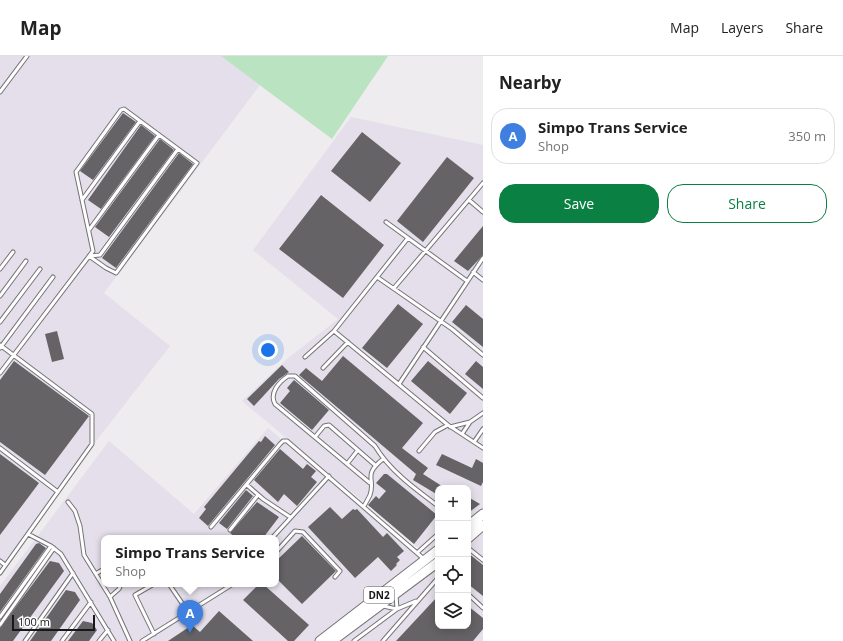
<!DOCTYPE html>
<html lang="en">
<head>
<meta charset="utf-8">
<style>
	:root { --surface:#fff; --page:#f6f6f6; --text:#222; --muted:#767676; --line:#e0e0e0; --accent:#0b8043 }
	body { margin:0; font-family:"Open Sans",sans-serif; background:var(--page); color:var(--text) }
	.controls { position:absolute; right:12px; bottom:12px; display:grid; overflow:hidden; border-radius:8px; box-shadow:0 2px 10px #0003 }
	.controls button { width:36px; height:36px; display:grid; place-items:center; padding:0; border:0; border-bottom:1px solid var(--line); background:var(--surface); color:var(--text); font:20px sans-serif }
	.scale { position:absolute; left:12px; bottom:10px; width:83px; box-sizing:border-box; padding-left:4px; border:2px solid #181819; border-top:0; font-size:11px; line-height:14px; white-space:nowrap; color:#181819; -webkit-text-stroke:3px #fff; paint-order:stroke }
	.you { position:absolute; left:268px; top:294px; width:14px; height:14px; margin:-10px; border:3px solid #fff; border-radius:50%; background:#1a73e8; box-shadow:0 0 0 6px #1a73e833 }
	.badge { display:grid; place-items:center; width:26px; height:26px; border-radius:50%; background:var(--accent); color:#fff; font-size:13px; font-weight:700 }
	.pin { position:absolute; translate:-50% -33px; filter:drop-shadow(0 1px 2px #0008) }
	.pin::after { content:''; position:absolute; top:21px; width:14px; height:12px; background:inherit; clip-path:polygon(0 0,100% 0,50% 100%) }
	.popup { position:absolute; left:101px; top:479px; width:178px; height:52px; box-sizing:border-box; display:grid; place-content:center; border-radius:8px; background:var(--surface); filter:drop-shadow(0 1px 3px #0005); font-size:13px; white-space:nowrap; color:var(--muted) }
	.popup b { font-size:15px; color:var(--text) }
	.popup::after { content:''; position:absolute; left:50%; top:100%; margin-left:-8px; border:8px solid transparent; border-top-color:var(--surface) }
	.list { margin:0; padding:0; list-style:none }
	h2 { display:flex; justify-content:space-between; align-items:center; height:52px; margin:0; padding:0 16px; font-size:17px }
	h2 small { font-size:13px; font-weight:400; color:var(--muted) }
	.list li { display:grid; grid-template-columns:26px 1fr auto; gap:12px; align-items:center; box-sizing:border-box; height:56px; margin:0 8px 8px; padding:0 8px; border:1px solid var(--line); border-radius:16px }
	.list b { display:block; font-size:15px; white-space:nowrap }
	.list p { margin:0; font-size:13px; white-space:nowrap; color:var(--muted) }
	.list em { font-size:13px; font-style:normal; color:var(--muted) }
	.actions { display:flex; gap:8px; padding:12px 16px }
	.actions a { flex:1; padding:9px 0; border:1px solid var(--accent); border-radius:16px; text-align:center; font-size:14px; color:var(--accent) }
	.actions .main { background:var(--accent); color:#fff }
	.icon { flex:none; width:22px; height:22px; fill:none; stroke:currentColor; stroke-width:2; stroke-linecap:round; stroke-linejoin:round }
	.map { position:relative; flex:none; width:483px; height:585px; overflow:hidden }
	header { display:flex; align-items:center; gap:24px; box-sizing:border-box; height:56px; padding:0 20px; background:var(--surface); border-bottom:1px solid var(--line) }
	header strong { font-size:19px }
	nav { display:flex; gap:22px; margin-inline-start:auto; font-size:14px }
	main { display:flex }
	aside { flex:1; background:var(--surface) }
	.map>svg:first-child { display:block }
</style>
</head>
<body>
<header>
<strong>Map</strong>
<nav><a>Map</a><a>Layers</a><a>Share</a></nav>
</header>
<main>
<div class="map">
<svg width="483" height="585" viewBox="0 0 483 585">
	<rect width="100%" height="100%" fill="#eeecef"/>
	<path fill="#e4dfea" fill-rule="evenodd" d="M 0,0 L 221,0 L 260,29 L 104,237 L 170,290 L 93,389 L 0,517 Z
		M 351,61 L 483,89 L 483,585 L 340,585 L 438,511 L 438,570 L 468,570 L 468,432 L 438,432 L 438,508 L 242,345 L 287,303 L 338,263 L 253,194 Z
		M 268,372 L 422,502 L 314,585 L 0,585 L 0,530 L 109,385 L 194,458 ZM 104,482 L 276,482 L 276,528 L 104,528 Z"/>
	<path fill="#bae3c1" d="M 221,0 L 388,0 L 332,83 Z"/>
	<path fill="#656366" d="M 123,57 L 136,66 L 93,124 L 80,115 Z
		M 141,69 L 155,80 L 101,153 L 88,144 Z
		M 362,76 L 401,107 L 370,146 L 331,115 Z
		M 160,83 L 174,94 L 109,181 L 95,171 Z
		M 179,97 L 193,108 L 116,212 L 102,202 Z
		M 447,101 L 474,122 L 423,186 L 397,165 Z
		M 321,139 L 384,189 L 343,242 L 279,193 Z
		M 483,170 L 483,199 L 468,215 L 454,205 Z
		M 398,248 L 423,268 L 387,312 L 362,292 Z
		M 466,249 L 483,263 L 483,291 L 452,266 Z
		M 57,275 L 64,303 L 52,306 L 45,278 Z
		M 343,300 L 423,367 L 402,392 L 428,412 L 423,418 L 445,432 L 438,432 L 438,439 L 413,424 L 416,418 L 299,319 L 306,312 L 322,325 Z
		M 14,305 L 89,360 L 45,419 L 0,386 L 0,324 Z
		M 428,305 L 467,337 L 450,358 L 411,325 Z
		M 476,305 L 483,311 L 483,333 L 465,318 Z
		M 282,309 L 289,316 L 279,323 L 254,350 L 247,343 Z
		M 294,324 L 329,354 L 312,374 L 280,347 L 290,335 L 287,332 Z
		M 265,380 L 275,389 L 208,470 L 199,462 L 206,453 L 204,451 L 259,385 L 261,386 Z
		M 280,393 L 303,413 L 307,408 L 316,415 L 311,421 L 317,426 L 297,450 L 284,438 L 278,446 L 254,424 Z
		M 0,398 L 39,427 L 0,479 Z
		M 442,398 L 472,412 L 476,403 L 483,407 L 483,426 L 481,430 L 436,409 Z
		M 384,418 L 387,418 L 437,459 L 414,488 L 368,449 L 376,440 L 379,443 L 386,435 L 376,427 Z
		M 246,434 L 253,440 L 227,473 L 219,467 Z
		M 468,441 L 480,448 L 468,457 Z
		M 257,446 L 279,461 L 263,482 L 236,482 L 230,477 Z
		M 330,451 L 342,463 L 353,453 L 355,454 L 357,453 L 383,481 L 387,477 L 404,495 L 397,501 L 400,504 L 396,508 L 397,509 L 391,515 L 378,501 L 355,522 L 308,471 Z
		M 302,480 L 336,515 L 302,548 L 276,522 L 276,505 Z
		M 39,487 L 46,492 L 0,556 L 0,538 L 36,488 Z
		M 468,497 L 483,509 L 483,540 L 468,528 Z
		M 50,505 L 59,507 L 64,515 L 13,585 L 0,585 L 0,572 Z
		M 259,528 L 263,528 L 309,569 L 294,585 L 288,585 L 243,544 Z
		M 66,534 L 75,536 L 80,544 L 51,585 L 30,585 Z
		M 438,540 L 438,570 L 468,570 L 468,550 L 483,562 L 483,573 L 473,585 L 396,585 Z
		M 219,555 L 253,585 L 168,585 L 192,569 L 200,576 Z
		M 83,565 L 92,567 L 97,574 L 89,585 L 68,585 Z"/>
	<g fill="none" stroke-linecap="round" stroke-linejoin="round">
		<defs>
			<path id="service" d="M 0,36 L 27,0
				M 82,144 L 140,65
				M 469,144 L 483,156
				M 386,166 L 467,225
				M 89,174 L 159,79
				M 89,200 L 100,199 L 178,93
				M 0,213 L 13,196
				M 473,216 L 483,224
				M 377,221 L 452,273 L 483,299
				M 394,232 L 483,127
				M 0,240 L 26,205
				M 0,266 L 40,213
				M 334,275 L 448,369 L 483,392
				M 0,289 L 92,358 L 92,388 L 0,517
				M 423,291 L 483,342
				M 0,292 L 53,221
				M 305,301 L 334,275 L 408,182
				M 323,312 L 348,286
				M 0,317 L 93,195 L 76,116 L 121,54 L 124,53 L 197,107 L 116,217 L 106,212 L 89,200
				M 399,328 L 483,202
				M 450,371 L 470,366 L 483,357
				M 462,378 L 470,366
				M 315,381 L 324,370 L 329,369 L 375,409
				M 474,386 L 483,373
				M 0,392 L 58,436
				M 419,395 L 435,376 L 448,369
				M 347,408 L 358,394
				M 370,427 L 275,348 C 269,337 279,326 288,320 L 295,320 L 375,390 C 389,414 415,433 438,450
				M 247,429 L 263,443 L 290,461
				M 68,446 L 75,455 L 80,470 L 84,499 L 110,541 L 130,585
				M 364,450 C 366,447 368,443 370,439 C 376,422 362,420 383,403
				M 211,471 L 280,388 L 283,385 L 287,385 L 424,503
				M 230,474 L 258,439
				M 28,478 L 51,490 L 61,498 L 114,585
				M 272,482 L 329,420
				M 468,492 L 483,504
				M 276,496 L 295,475 L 303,476 L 340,515 L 335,521
				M 418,496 L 438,478
				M 0,505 L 5,509
				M 97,517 L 104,513
				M 169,528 L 188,556
				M 468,538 L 483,552
				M 110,541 L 119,533 L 121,528
				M 383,550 L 397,553 L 396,539
				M 0,561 L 51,490
				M 0,569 L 54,492
				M 154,578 L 135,539 L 154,528
				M 25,585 L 73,517
				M 62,585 L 91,546
				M 99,585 L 108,574
				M 142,585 L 233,528
				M 354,585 L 397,553 L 416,545
				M 383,585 L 438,522"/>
			<path id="trunk" d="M 468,470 L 483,458
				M 468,482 L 483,469
				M 320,585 L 438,494
				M 332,585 L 438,506"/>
		</defs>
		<use href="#service" stroke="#747376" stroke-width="5"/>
		<use href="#trunk" stroke="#747376" stroke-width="11"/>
		<use href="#service" stroke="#fff" stroke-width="3"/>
		<use href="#trunk" stroke="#fff" stroke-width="9"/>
	</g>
	<g text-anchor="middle" stroke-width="4" stroke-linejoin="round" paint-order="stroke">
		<rect fill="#fff" stroke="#5d5d5e" stroke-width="1" x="364" y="531" width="30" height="16" rx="3"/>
		<g font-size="10" font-weight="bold" fill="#181819">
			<text x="379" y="543">DN2</text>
		</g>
	</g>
</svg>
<div class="controls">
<button>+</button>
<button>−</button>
<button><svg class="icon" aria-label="locate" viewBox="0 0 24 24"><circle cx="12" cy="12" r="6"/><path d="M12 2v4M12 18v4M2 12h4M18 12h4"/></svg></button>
<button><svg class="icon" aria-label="layers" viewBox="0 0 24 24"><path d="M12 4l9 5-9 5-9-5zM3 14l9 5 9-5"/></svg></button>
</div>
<div class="scale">100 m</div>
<div class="you"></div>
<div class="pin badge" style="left:190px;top:577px;background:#3f7fe0">A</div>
<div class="popup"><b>Simpo Trans Service</b>Shop</div>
</div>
<aside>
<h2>Nearby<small></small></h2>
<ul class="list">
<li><span class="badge" style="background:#3f7fe0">A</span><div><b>Simpo Trans Service</b><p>Shop</p></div><em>350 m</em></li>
</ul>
<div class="actions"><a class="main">Save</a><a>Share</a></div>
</aside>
</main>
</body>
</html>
